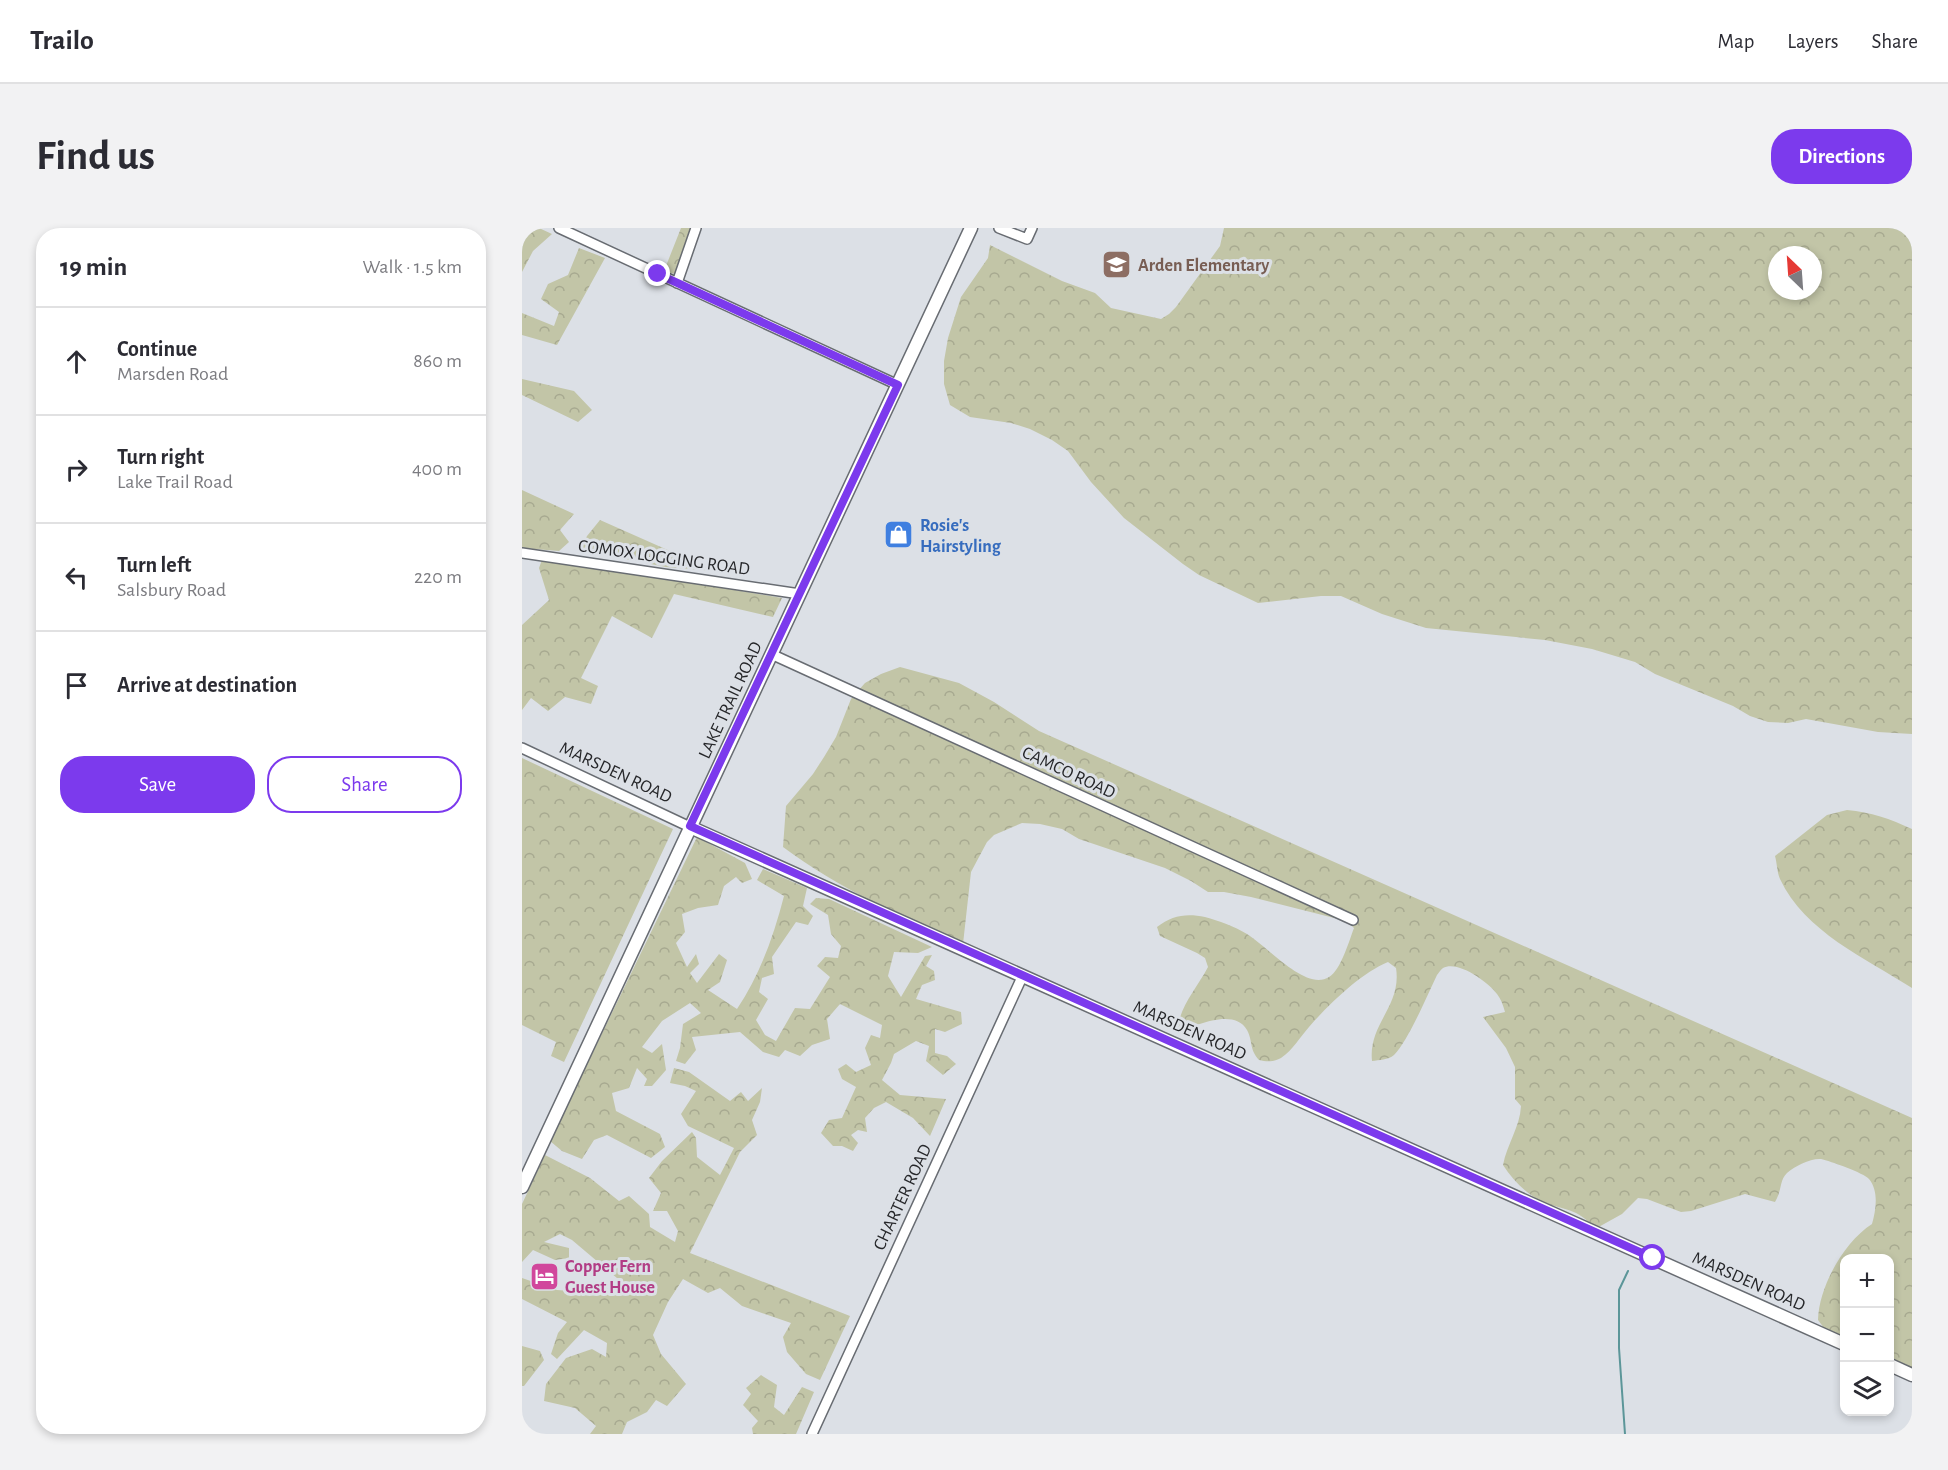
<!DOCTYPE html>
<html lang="en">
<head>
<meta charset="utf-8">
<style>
	:root { --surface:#fff; --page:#f2f2f3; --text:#2b2b33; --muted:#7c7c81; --line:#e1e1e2; --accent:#7c3aed }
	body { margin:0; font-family:"Alegreya Sans",sans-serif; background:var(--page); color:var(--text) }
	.controls { position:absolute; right:18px; bottom:18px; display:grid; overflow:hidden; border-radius:12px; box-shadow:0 3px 9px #0003 }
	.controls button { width:54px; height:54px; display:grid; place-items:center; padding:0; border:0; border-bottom:2px solid var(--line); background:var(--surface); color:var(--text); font:30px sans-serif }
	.compass { position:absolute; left:1246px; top:18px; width:54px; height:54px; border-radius:50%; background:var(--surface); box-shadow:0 3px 9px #0003; rotate:335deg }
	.stop { position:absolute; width:18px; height:18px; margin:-14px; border:4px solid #7c3aed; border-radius:50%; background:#fff }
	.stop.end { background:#7c3aed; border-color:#fff; box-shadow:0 2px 6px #0008 }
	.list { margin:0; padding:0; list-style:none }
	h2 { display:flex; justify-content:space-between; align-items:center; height:78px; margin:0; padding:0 24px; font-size:26px }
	h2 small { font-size:20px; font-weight:400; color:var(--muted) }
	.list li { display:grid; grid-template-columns:39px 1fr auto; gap:18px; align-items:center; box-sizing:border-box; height:108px; padding:0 24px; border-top:2px solid var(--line) }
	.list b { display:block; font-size:22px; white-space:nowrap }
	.list p { margin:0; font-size:20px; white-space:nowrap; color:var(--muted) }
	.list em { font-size:20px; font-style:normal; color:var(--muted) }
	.actions { display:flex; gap:12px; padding:18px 24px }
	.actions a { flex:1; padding:14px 0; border:2px solid var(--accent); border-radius:24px; text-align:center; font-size:21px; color:var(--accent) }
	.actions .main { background:var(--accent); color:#fff }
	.icon { flex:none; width:33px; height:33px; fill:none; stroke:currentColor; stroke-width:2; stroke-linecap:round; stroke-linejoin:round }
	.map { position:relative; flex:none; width:1390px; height:1206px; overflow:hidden; border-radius:24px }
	header { display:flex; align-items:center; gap:36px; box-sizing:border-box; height:84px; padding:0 30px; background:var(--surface); border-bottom:2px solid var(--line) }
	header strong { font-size:28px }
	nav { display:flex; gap:33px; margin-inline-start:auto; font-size:21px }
	.intro { display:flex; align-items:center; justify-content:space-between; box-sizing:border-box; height:144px; padding:0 36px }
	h1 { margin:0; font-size:42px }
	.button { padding:15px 27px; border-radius:24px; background:var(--accent); color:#fff; font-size:21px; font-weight:700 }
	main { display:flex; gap:36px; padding:0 36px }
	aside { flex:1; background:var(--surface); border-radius:24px; box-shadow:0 3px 9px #0003 }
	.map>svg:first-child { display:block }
</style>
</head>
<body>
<header>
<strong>Trailo</strong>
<nav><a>Map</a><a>Layers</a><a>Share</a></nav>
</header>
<div class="intro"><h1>Find us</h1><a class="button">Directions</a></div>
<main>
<aside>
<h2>19 min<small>Walk · 1.5 km</small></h2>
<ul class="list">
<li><svg class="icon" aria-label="ahead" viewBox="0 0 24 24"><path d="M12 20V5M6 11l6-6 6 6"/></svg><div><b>Continue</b><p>Marsden Road</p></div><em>860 m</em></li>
<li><svg class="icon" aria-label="right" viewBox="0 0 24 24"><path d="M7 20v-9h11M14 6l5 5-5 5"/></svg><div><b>Turn right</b><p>Lake Trail Road</p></div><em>400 m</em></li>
<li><svg class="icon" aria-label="left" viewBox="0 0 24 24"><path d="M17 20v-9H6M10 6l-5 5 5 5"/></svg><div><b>Turn left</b><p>Salsbury Road</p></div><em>220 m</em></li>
<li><svg class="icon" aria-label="arrive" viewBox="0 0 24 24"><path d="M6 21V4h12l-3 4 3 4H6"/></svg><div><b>Arrive at destination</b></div></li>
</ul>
<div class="actions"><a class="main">Save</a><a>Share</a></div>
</aside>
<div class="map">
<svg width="1390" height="1206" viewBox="0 0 1390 1206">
	<defs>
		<pattern id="forest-crowns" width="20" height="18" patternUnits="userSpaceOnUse" patternTransform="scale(1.5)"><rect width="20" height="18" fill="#c2c5a7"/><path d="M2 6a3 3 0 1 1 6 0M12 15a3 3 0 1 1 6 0" fill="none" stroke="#a7a990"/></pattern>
	</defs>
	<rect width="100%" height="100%" fill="#dce0e6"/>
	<path fill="url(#forest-crowns)" fill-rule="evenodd" d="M 0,0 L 17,0 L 30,6 L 11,23 L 0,44 Z
		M 159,0 L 172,0 L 153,46 L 142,43 Z
		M 702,0 L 1390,0 L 1390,506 L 1356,504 L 1284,491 L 1266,495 L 1246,494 L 1228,488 L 1211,478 L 1133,446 L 1113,434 L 1070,421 L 1023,412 L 904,400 L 860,386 L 819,368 L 799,368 L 736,375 L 677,347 L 661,336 L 602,290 L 569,254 L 546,223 L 530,212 L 508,201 L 489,195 L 448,189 L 428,177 L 422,156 L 422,133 L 426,110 L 439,69 L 466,30 L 468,17 L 540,53 L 573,65 L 589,80 L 639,91 L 647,86 L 654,79 L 698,18 ZM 1255,27 L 1291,27 L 1291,63 L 1255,63 Z
		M 57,20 L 83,30 L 35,117 L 0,107 L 0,85 L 32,98 L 37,84 L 19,71 L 26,56 L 46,47 Z
		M 0,151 L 52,163 L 70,182 L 56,194 L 0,167 Z
		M 0,262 L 52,286 L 38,302 L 47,314 L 37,323 L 0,320 Z
		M 78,292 L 193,343 L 144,339 L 58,322 L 65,308 Z
		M 21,329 L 260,370 L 251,389 L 152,366 L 130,410 L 90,388 L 59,450 L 76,458 L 69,476 L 43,469 L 26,483 L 9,470 L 0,482 L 0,397 L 27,372 L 17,340 Z
		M 378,439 L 437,455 L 472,474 L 517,503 L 1390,890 L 1390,1141 L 1368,1133 L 1368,1030 L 1322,1030 L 1322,1111 L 1302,1100 L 1296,1092 C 1297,1058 1322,1014 1350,996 C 1354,982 1357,963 1347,951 C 1342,945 1308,933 1299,931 C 1289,930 1273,938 1265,945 C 1257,953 1260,963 1253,974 L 1223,966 L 1169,983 L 1159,984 L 1125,971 L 1116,970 L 1100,986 L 1073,1001 C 1055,979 1042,983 1019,973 C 1003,965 990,951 981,937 C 985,916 998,899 999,878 L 993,871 L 993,839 L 984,820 L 961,789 L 983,784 C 981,777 979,771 975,766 C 966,754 936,732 921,740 C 918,742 917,745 915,747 C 906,766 886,813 872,827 C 866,832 857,832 850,833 C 846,796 880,778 874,740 L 866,734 C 839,745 807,776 787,799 C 778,809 771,822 759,830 C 752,834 745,834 737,832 C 727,821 731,813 725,802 C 712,779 672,798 655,805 C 657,778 674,762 686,739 L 683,730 L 675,725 L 638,708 L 635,699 C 650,687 665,685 683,689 C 697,693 712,698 725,706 C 745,718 784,764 807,749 C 819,742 827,713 832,700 L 824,693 L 729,669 L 702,664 L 686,664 L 669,653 L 643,640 L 557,611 L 540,601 L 518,596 L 500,595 L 472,607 L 465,614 L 449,644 L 441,716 C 378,688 316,660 261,619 L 264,578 L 291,546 L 302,529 L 314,509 L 329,471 L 343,455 L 359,446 Z
		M 0,530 L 151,601 L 42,834 L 29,828 L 34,814 L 0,797 Z
		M 1325,582 C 1349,584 1368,591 1390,601 L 1390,760 C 1343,730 1283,704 1258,651 C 1255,644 1255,635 1253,628 L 1305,587 Z
		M 175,609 L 223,635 L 230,651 L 220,655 L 214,649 L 202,658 L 196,677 L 176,680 L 160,686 L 163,704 L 154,715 L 165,739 L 174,726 L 177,736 L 168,745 L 175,755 L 197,726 L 205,732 L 198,754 L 186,762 L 215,781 C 238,747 252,707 262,668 L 235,652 L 241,641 L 285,660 L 281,678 L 291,688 L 286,697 L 274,694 L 250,729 L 252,746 L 240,750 L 237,764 L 246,771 L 234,792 L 243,807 L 254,813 L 273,780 L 288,781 L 308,749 L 295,738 L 303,729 L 316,730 L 319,718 L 309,706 L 306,687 L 288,676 L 294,670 L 307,671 L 410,719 L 396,725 L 372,724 L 366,748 L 379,769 L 403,728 L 410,727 L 404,738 L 412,743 L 413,752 L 400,757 L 394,771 L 439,784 L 440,796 L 423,804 L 413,801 L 413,825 L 425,828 L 434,836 L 421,847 L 404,833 L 407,818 L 394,813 L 372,826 L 369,835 L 360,852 L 378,867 L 424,871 L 408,908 L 391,890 L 364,874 L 352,880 L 343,890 L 345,904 L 336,902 L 329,907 L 336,915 L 331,923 L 320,918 L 311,918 L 299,905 L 307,892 L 320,890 L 334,859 L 320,851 L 316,841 L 324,836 L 334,844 L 349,837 L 343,820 L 349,807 L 358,810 L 360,797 L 318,776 L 305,791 L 308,811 L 290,817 L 278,828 L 263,822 L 257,829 L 241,824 L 218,804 L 170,809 L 174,822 L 163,836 L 154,833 L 158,820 L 161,796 L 179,785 L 168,775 L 140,793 L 120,819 L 130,825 L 140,816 L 144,842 L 130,858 L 122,858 L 125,851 L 115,840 L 107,860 L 90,865 L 94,883 L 138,906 L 143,919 L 129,930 L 85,907 L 72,912 L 60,931 L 40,923 L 28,913 Z
		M 152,840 L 167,844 L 208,873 L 219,864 L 226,873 L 240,860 L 238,874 L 230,892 L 235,907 L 218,924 L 168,1025 L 328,1088 L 298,1152 L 284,1146 L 265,1124 L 261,1109 L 269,1095 L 220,1078 L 198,1060 L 186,1065 L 161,1051 L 146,1074 L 131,1107 L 139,1126 L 164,1156 L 145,1178 L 134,1172 L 125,1184 L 105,1194 L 100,1206 L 68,1206 L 74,1198 L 53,1180 L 22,1173 L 24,1156 L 44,1130 L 70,1121 L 84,1129 L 85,1115 L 62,1102 L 35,1131 L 29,1126 L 36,1105 L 45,1094 L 0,1071 L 0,1050 L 35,1062 L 74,1065 L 88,1058 L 97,1064 L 102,1056 L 50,1012 L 38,1006 L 22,1014 L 47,1020 L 47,1030 L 33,1032 L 11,1022 L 0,1034 L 0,976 L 23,927 L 68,950 L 97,973 L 107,968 L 127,986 L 128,999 L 153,1014 L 156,1003 L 145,983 L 131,983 L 139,965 L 127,950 L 140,933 L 170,904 L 174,910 L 175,929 L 198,947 L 212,920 L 166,898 L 159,886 L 174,863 L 163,858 L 148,855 Z
		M 0,1118 L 18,1123 L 22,1132 L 2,1158 L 0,1158 Z
		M 239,1147 L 255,1157 L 252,1179 L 262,1187 L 280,1159 L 292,1164 L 274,1206 L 231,1206 L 230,1200 L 236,1193 L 221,1177 L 229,1166 L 224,1160 Z"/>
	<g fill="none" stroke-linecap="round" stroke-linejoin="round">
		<path stroke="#5c9699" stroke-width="2" d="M 1103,1206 L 1097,1120 L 1097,1062 L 1106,1043"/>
		<defs>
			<path id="minor" d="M 37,0 L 376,157
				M 477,0 L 505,11 L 510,0
				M 155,55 L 174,0
				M 0,325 L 278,366
				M 249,426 L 831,692
				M 0,520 L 168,599
				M 290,1206 L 501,747"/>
			<path id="tertiary" d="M 168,599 L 1322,1116
				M 0,959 L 449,0
				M 1368,1137 L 1390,1147"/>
		</defs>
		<use href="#minor" stroke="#686c72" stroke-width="12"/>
		<use href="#tertiary" stroke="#686c72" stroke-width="15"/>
		<use href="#minor" stroke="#fff" stroke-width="9"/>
		<use href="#tertiary" stroke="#fff" stroke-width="12"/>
	</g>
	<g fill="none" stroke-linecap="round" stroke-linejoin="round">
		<path stroke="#7c3aed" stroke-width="8" d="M 136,46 L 376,157 L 168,598 L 1131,1030"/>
	</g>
	<defs>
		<symbol id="school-square" viewBox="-11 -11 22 22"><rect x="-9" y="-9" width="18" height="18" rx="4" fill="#8d6e63" stroke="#dce0e6"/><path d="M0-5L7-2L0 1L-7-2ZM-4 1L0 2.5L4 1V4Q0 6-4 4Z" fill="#fff"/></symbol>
		<symbol id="shop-square" viewBox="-11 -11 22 22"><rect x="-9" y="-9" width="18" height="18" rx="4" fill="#3f7fe0" stroke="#dce0e6"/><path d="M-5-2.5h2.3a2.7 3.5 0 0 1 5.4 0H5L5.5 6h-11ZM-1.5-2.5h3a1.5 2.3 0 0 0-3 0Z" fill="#fff"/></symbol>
		<symbol id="hotel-square" viewBox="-11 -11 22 22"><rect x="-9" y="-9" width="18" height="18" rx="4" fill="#d1479c" stroke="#dce0e6"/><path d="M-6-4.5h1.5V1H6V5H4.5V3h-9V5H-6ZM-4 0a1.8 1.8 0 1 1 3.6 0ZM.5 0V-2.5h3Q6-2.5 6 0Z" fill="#fff"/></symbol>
	</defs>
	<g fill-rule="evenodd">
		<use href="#school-square" x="578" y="20" width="33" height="33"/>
		<use href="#shop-square" x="360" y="290" width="33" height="33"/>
		<use href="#hotel-square" x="6" y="1032" width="33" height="33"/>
	</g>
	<g text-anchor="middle" stroke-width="6" stroke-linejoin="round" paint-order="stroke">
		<g font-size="18" font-weight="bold" fill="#785e54" stroke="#dce0e6" text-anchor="start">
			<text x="616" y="43">Arden Elementary</text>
		</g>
		<g font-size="18" font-weight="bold" fill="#366cbe" stroke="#dce0e6" text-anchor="start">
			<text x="398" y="303">Rosie's<tspan x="398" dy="21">Hairstyling</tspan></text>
		</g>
		<g font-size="18" fill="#26272a" stroke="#dce0e6">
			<text transform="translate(142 329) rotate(8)" y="6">COMOX LOGGING ROAD</text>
			<text transform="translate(208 472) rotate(-65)" y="6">LAKE TRAIL ROAD</text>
			<text transform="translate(94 544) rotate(25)" y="6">MARSDEN ROAD</text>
			<text transform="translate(547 544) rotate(25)" y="6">CAMCO ROAD</text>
			<text transform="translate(668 802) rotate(24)" y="6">MARSDEN ROAD</text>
			<text transform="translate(380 969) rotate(-65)" y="6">CHARTER ROAD</text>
			<text transform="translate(1227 1053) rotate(24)" y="6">MARSDEN ROAD</text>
		</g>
		<g font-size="18" font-weight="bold" fill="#b23c85" stroke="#dce0e6" text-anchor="start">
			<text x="43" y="1044">Copper Fern<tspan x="43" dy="21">Guest House</tspan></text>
		</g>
	</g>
</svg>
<div class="controls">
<button>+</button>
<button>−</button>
<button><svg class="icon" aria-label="layers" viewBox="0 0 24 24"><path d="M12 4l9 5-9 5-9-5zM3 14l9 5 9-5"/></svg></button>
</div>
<svg class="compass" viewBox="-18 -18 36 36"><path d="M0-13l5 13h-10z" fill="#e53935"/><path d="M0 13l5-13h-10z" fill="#7c7c81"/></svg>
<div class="stop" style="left:1131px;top:1030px"></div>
<div class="stop end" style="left:136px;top:46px"></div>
</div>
</main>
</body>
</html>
